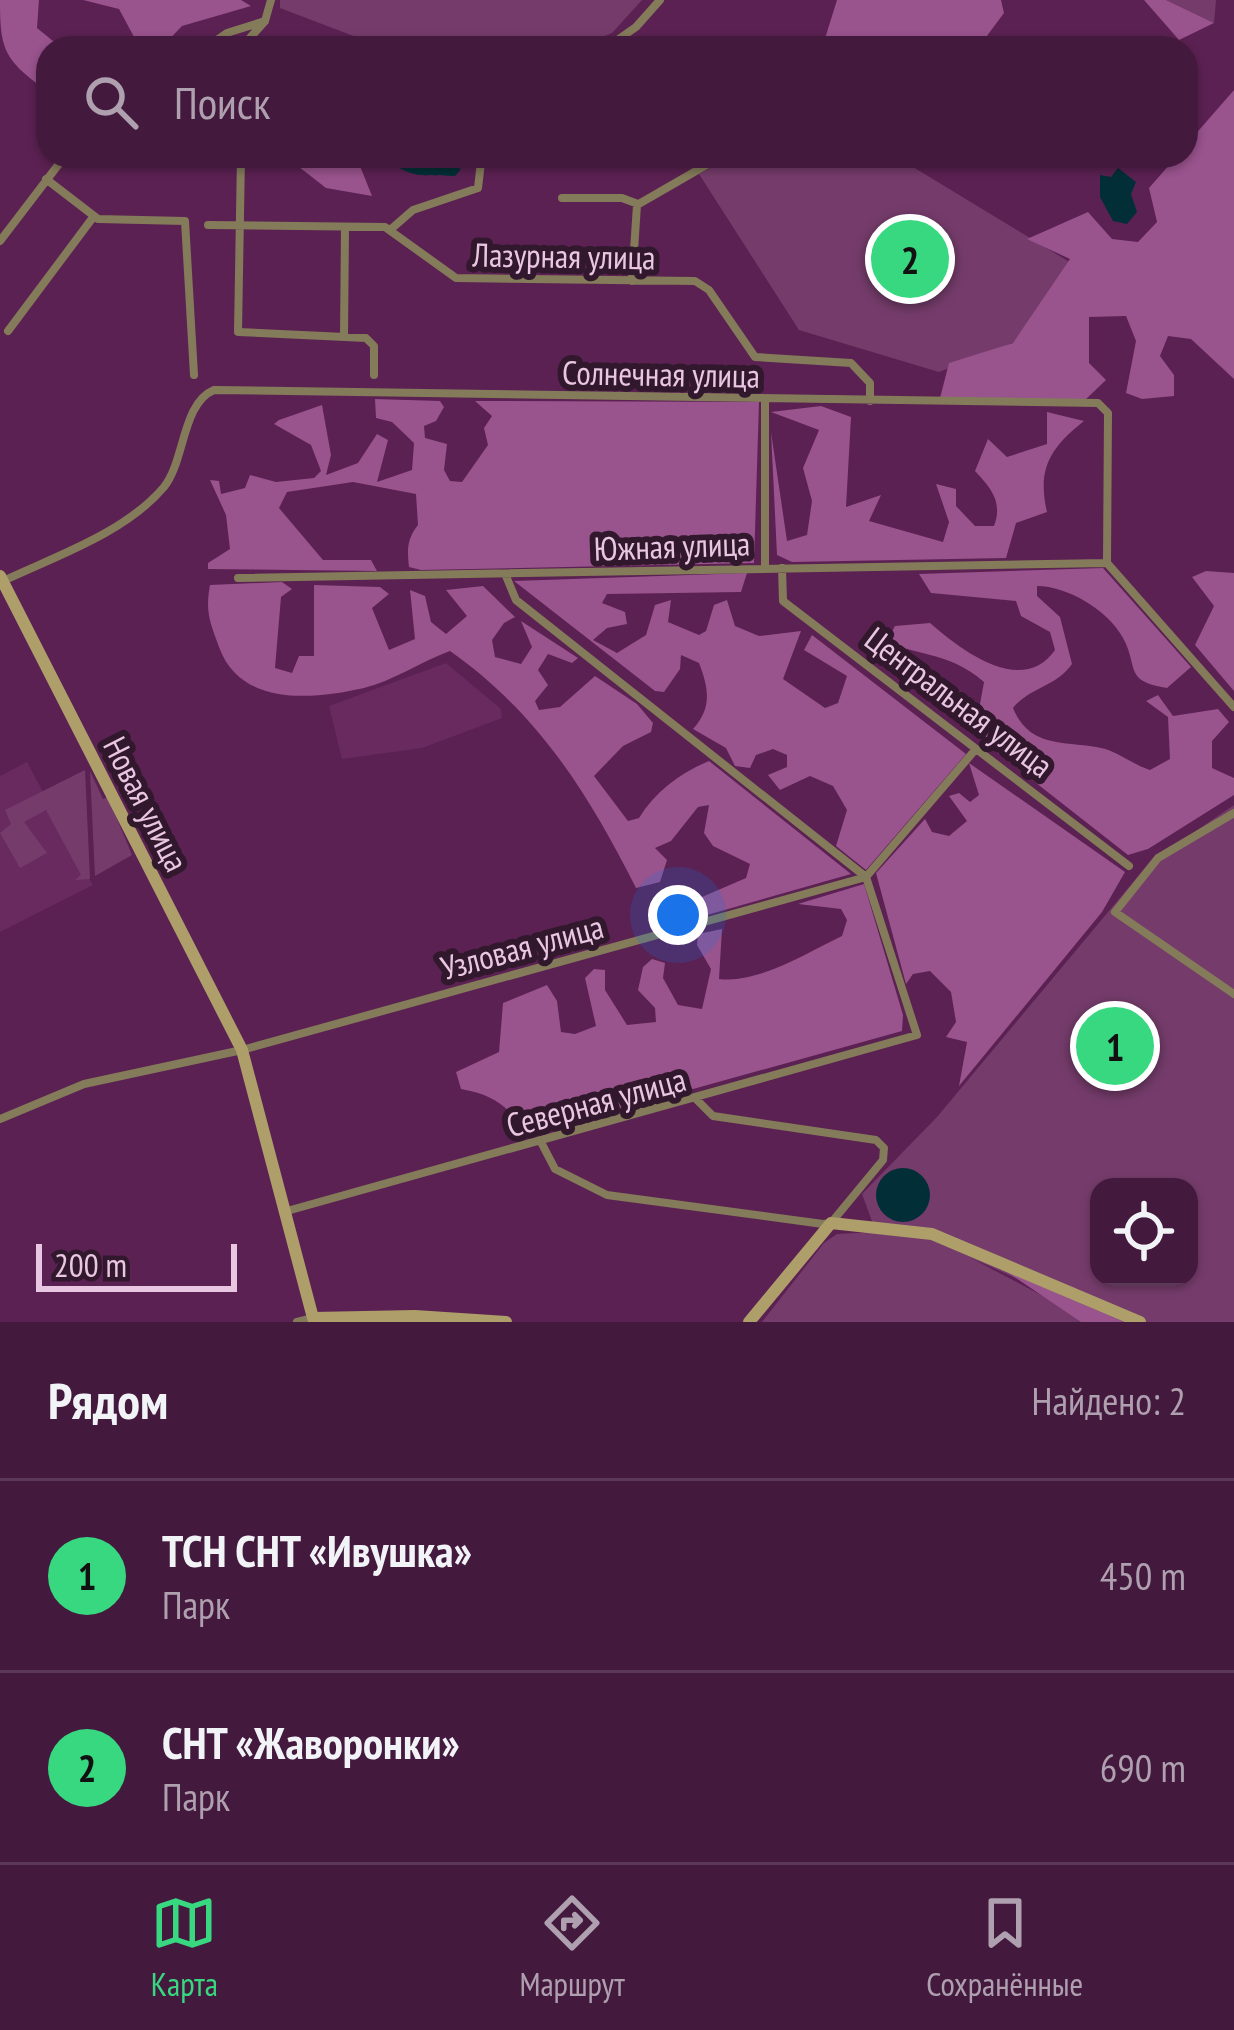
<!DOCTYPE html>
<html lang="ru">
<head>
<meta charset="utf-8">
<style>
	:root { --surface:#44193e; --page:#4b2245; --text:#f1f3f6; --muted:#afa0b0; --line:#5c3858; --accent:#38d880 }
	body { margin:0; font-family:"PT Sans Narrow",sans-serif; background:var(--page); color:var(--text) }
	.controls { position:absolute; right:36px; bottom:36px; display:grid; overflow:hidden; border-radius:24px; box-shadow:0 3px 9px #0004 }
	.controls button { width:108px; height:108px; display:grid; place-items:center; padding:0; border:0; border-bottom:3px solid var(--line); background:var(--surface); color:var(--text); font:60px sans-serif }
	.scale { position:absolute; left:36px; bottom:30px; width:201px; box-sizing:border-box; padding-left:12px; border:6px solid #e9c6e1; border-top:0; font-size:33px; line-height:42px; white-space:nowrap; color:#e9c6e1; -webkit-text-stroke:9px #31182d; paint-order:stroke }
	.you { position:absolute; left:678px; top:915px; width:42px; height:42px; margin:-30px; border:9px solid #fff; border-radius:50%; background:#1a73e8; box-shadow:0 0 0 18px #1a73e833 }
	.badge { display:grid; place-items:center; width:78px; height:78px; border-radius:50%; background:var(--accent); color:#111; font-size:39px; font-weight:700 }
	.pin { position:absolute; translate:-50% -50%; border:6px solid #fff; box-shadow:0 3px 12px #0006 }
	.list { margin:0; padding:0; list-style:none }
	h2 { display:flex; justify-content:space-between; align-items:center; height:156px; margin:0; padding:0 48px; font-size:51px }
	h2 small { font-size:39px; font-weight:400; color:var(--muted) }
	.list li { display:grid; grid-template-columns:78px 1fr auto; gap:36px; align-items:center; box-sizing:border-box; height:192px; padding:0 48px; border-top:3px solid var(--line) }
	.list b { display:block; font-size:45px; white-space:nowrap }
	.list p { margin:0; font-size:39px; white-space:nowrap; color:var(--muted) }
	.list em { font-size:39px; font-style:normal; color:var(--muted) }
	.icon { flex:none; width:66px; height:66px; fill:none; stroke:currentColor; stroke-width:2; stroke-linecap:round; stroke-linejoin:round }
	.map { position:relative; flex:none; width:1234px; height:1322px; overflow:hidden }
	.search { position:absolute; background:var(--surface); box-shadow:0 3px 9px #0004; left:36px; right:36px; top:36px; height:132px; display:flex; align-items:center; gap:30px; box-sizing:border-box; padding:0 42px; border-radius:36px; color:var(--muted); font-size:45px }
	.sheet { height:540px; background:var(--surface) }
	nav { display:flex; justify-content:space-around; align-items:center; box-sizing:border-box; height:168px; border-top:3px solid var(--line); background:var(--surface); font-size:33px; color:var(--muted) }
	nav a { display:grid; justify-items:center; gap:6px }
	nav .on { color:var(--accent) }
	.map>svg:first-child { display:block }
</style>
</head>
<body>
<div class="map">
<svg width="1234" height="1322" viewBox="0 0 1234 1322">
	<rect width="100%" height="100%" fill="#5b2152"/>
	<path fill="#682a5f" d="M 446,663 L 501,709 L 502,718 L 422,748 L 342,759 L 329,706 Z
		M 27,762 L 93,885 L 0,932 L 0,776 Z"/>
	<path fill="#753c6b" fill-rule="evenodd" d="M 280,0 L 642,0 L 612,33 L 575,48 L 385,48 L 280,8 Z
		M 1166,0 L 1216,0 L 1214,23 Z
		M 734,156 L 895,156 L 1076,266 L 1024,338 L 939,372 L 799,330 L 699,174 Z
		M 85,770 L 90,879 L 75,880 L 81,875 L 46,810 L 24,822 L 47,853 L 20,868 L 0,833 L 11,824 L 5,810 Z
		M 90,771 L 103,799 L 108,797 L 132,855 L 95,876 Z
		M 1234,805 L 1234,1322 L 1114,1322 L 971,1258 L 1092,1322 L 762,1322 L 824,1243 L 837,1234 L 876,1232 L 862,1194 L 937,1117 L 1149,863 ZM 1099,1187 L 1189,1187 L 1189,1277 L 1099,1277 Z"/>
	<path fill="#99538d" d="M 0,0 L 39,0 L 37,28 L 53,41 L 107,48 L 48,48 L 48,89 L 43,88 C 4,59 0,49 0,0 Z
		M 83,0 L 241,0 L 251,6 L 182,26 L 161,48 L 140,48 L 119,9 Z
		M 837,0 L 1001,0 L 1004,13 L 978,48 L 822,48 Z
		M 1144,0 L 1166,0 L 1214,23 L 1179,40 Z
		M 1234,90 L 1234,379 L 1191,339 L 1168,336 L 1160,356 L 1174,375 L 1174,396 L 1142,399 L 1126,393 L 1136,341 L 1126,316 L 1089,317 L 1089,363 L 1106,380 L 1085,400 L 940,398 L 949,363 L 1013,343 L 1070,259 L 1027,239 L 1088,212 L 1112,239 L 1138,242 L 1157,222 L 1149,188 L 1177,156 L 1186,156 L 1186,145 Z
		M 285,156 L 356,156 L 372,196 L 326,188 Z
		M 375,399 L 440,401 L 444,407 L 436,421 L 424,426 L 425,438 L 447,444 L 444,470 L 450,481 L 462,482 L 488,445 L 484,428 L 492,416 L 475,401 L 759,402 L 754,563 L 421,570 L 409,567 C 407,549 407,539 418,525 L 416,494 L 353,482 L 287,492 L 279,508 L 323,560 L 371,560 L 377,571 L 208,569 L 208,563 L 230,549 L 226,515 L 210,480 L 219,481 L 221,494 L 245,488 L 250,475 L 276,482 L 314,478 L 321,471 L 311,445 L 274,424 L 279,420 L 322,405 L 331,455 L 326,475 L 358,463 L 377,434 L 388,440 L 377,482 L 412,470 L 414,443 L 392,422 L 376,418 Z
		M 821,406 L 851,417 L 846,507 L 881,495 L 869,521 L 943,542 L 949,522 L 936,484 L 956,489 L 956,506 L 975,526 L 994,526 C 1003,502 991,488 975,471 L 988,439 L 1007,457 L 1047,444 L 1047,412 L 1084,421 C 1050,448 1037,469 1047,512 L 1016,523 L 1006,558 L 792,562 L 777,555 L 771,432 L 787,541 L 807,535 L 812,501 L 803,468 L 819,430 L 771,412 Z
		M 1103,568 L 1191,667 L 1167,688 C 1123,681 1139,667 1123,638 C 1108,610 1067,586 1037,586 L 1037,596 L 1060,617 L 1072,664 C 1056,687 1030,687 1013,708 C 1029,747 1061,741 1096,747 C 1115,749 1131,764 1150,770 L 1170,759 L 1168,717 L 1146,701 L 1158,695 L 1173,716 L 1218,709 L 1229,722 L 1212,741 L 1212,768 L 1234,778 L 1234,795 L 1148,849 L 1128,855 L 989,746 L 978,715 L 984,682 C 948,651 922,658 887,641 L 895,626 L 930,623 C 961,650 1022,697 1055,650 L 1050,632 L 1021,616 L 1016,601 L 931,593 L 919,574 Z
		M 1206,571 L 1234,573 L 1234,691 L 1195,645 L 1214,606 L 1192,577 Z
		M 747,573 L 741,592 L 607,594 L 602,603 L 625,612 L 627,624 L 607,628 L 593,640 L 617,653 L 646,635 L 655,605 L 671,600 L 668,622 L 699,635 L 706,631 L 714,605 L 727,600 L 735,626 L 759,636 L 801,631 L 783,679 L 825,708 L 838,703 L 847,676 L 804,650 L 812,635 L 966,754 L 866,870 L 836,846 L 847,810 L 833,786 L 810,776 L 780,790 L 768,775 L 787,767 L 787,755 L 773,749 L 756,755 L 750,768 L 735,766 L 726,748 L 693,729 C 712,708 709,689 699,663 L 681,655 L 680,669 L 664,692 L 655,691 L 514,581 Z
		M 282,582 L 292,589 L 281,597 L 275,668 L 292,673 L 299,656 L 314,656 L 314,585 L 380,587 L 389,594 L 372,608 L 389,650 L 415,639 L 410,590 L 425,596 L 431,622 L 446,634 L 467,616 L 446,590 L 483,586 L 515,617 L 504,623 L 492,640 L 495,657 L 521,664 L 532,647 L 521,621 L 578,658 L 572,663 L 548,654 L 538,670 L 548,685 L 535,701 L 539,710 L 560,707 L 595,676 L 637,704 L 653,723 L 651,732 L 623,746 L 594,776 L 628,821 L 639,818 C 655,792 680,773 709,761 L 851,874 L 665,927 L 661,903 L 695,900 L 746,878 L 750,864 L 713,846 L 704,833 L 709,805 L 698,807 L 671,841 L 655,848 L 667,860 L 660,882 L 636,888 C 588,793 538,713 450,651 C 422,661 393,681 364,688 C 311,700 240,706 219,647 C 210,622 205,612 210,585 Z
		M 969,763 L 1125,872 L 1102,912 L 959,1086 L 967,1042 L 946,1037 L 956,1022 L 951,992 L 930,971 L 913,974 L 906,984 L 876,873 L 925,819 L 932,832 L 949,836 L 967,821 L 949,796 L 959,793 L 970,802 L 979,795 Z
		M 864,884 L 903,1015 L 902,1031 L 528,1135 C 509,1107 495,1095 461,1089 L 456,1072 L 499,1052 L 503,1003 L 547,985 L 557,1001 L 561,1032 L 575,1034 L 596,1026 L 585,978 L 594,969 L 605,970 L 605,990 L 627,1025 L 656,1022 L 655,1008 L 638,990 L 643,967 L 652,959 L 665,963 L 663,978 L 678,1005 L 702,1009 L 711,969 L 697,945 L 698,934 L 722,929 L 719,979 C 758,984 806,953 842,936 L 847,920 L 841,909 L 798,904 Z
		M 973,1257 L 1124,1322 L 1081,1322 L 1007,1272 Z"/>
	<path fill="#022f37" d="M 390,156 L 430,156 L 461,169 L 455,176 C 430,174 403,181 390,156 Z
		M 1118,168 L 1136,182 L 1131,194 L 1137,212 L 1127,224 L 1113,221 L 1100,197 L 1100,175 L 1111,177 Z
		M876 1195a27 27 0 1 1 54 0a27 27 0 1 1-54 0Z"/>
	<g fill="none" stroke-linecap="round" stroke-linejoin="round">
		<path stroke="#847b5a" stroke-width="8" d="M 337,46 L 344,48
			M 205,48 L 227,33 L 265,21
			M 241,48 L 265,21 L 271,0
			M 606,48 L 636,27 L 660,0
			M 241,156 L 238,332 L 366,338 L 374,346 L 374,375
			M 46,179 L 98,219 L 185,221 L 194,375
			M 562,198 L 622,198 L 638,204
			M 208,225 L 385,227 L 456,278 L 695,281 L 709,290 L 755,357 L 851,363 L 870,383 L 870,401
			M 390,230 L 413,210 L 478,188 L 481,162 L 445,156
			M 0,241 L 65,156
			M 632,281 L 637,205 L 722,156
			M 8,331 L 94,216
			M 344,337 L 345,227
			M 765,567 L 765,399
			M 782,568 L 783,601 L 1129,866
			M 238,578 L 1107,563
			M 3,581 C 56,556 125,533 164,487 C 185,461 182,403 214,390 L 1098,403 L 1108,413 L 1107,563 L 1234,707
			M 1234,813 L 1158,858 L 1115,912 L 1234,994
			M 0,1119 L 84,1084 L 242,1050 L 866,877 L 975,750
			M 542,1144 L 555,1169 L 607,1195 L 823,1224 L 831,1223 L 883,1160 L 884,1148 L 876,1140 L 713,1116 L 696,1099
			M 287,1211 L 917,1035 L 866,877 L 516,600 L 506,576
			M 297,1322 L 313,1318"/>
		<path stroke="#ad9e6a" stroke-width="12" d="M 0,576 L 242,1050 L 313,1318 L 415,1316 L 506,1322
			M 749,1322 L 831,1223 L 932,1234 L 1140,1322"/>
	</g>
	<g text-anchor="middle" stroke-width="12" stroke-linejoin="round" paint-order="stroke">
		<g font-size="33" fill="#e9c6e1" stroke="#31182d">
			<text transform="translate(564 256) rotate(1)" y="12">Лазурная улица</text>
			<text transform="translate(661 374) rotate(1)" y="12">Солнечная улица</text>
			<text transform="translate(672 546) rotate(-2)" y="12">Южная улица</text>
			<text transform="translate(959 702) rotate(37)" y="12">Центральная улица</text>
			<text transform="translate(146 804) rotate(63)" y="12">Новая улица</text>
			<text transform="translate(522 947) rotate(-15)" y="12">Узловая улица</text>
			<text transform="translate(596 1102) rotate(-15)" y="12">Северная улица</text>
		</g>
	</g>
</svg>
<div class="controls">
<button><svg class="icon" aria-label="locate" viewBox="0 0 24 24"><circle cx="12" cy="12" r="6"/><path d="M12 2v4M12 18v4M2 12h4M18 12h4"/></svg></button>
</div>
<div class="scale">200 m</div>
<div class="you"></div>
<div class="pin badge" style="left:1115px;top:1046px">1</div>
<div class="pin badge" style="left:910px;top:259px">2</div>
<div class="search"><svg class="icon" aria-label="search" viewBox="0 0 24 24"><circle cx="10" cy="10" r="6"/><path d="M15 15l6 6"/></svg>Поиск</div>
</div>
<section class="sheet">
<h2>Рядом<small>Найдено: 2</small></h2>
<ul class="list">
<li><span class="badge">1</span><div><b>ТСН СНТ «Ивушка»</b><p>Парк</p></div><em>450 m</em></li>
<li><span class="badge">2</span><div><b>СНТ «Жаворонки»</b><p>Парк</p></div><em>690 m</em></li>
</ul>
</section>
<nav>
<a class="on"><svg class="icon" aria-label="map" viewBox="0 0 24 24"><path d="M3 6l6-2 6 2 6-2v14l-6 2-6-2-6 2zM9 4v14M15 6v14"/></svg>Карта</a>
<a><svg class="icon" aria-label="directions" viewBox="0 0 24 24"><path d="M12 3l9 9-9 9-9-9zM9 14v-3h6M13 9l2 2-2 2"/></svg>Маршрут</a>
<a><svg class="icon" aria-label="saved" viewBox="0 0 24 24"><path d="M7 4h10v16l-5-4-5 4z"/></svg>Сохранённые</a>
</nav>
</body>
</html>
